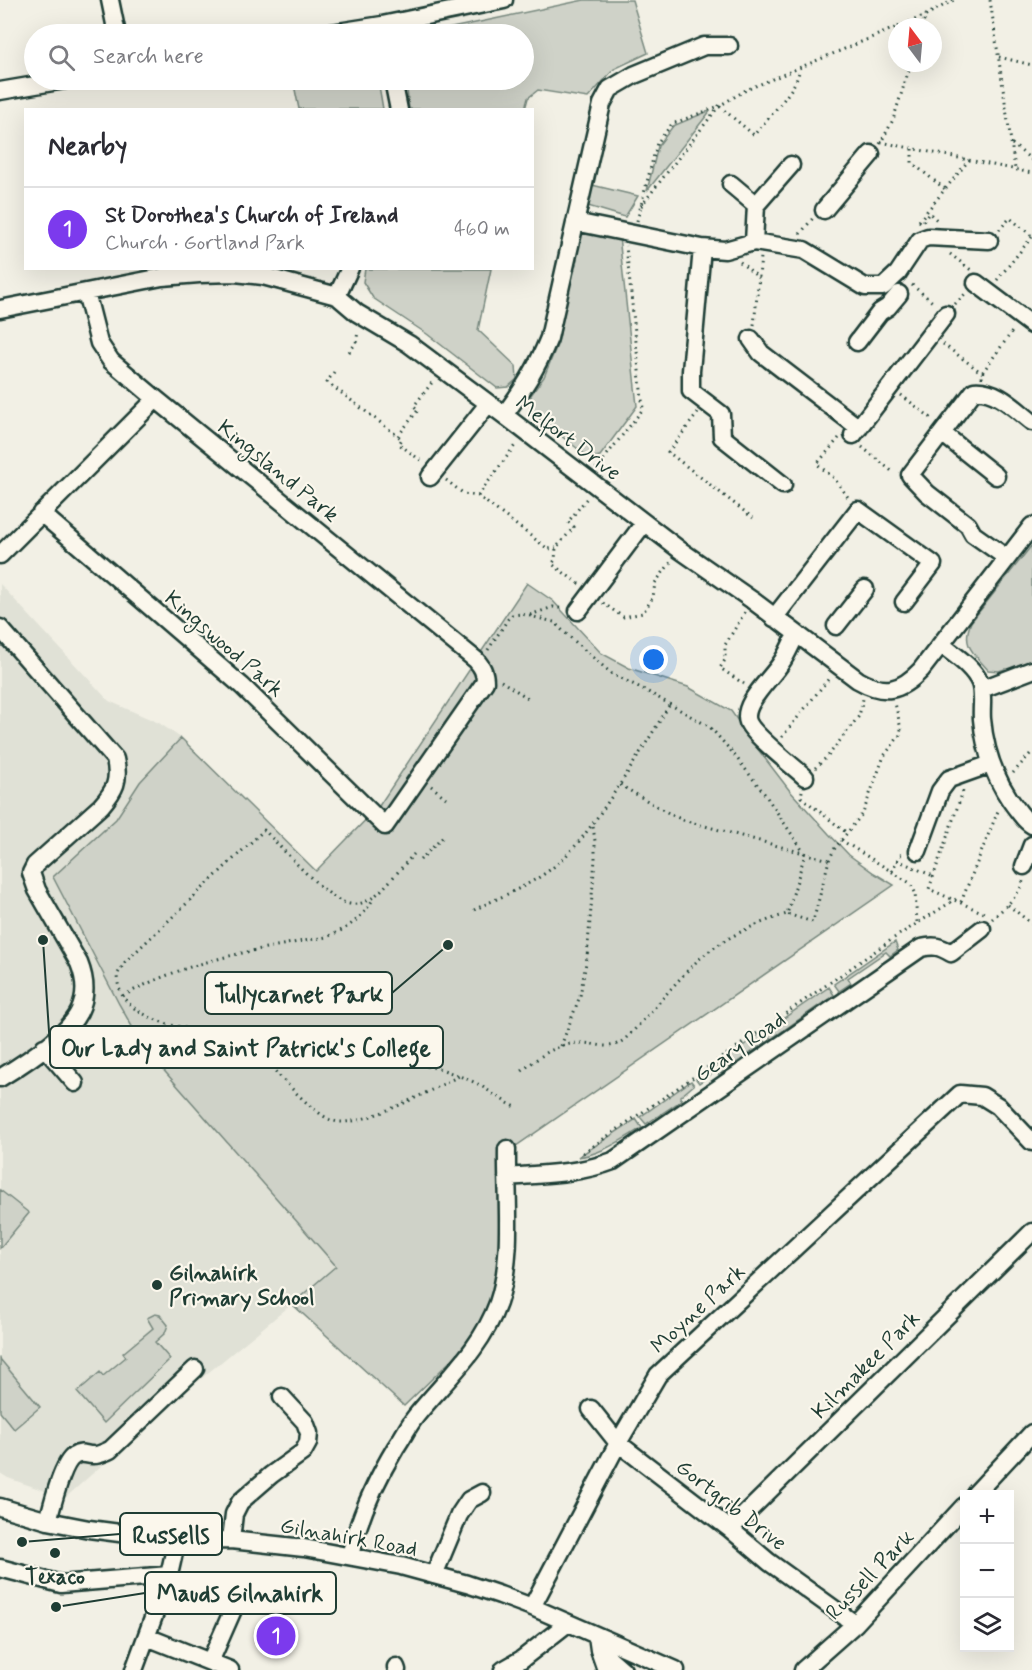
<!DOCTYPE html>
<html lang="en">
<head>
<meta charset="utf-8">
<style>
	:root { --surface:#fff; --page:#f2f2f3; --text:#2b2b33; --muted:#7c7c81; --line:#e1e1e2; --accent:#7c3aed }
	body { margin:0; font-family:Mynerve,sans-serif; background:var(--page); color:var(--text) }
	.controls { position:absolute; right:18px; bottom:18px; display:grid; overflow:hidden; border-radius:0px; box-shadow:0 6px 24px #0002 }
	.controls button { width:54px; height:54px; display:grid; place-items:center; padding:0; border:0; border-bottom:2px solid var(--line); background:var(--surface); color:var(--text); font:30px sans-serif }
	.compass { position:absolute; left:888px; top:18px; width:54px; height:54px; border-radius:50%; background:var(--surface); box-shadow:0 6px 24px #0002; rotate:344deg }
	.you { position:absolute; left:654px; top:660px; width:21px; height:21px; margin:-15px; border:4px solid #fff; border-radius:50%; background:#1a73e8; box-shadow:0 0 0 9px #1a73e833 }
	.badge { display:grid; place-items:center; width:39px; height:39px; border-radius:50%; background:var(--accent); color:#fff; font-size:20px; font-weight:700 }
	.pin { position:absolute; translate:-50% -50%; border:3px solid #fff; box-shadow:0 2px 6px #0006 }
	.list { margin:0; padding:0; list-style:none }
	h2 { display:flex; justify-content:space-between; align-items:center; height:78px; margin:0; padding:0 24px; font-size:26px }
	h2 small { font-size:20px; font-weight:400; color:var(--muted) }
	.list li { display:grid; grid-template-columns:39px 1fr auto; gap:18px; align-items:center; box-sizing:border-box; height:84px; padding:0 24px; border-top:2px solid var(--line) }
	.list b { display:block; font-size:22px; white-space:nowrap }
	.list p { margin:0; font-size:20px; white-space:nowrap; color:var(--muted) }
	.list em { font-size:20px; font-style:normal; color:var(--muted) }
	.icon { flex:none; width:33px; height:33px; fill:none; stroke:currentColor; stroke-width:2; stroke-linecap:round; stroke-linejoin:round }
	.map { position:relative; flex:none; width:1032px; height:1670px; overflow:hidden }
	.search { position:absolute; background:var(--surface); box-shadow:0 6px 24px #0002; left:24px; top:24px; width:510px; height:66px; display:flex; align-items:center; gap:15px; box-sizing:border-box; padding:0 21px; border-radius:33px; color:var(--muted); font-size:22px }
	.panel { position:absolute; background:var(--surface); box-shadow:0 6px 24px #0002; left:24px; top:108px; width:510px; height:162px; border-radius:0px }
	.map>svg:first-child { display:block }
</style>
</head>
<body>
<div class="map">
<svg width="1032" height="1670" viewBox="0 0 1032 1670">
	<rect width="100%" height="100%" fill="#f2f0e5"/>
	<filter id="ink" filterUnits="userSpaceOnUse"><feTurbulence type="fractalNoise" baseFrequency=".0167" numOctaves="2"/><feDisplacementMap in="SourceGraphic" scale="12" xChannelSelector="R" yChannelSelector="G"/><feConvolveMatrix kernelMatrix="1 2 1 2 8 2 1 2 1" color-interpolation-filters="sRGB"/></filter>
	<g filter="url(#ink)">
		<path fill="#e0e1d6" d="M 0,584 L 109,701 L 159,723 L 181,738 L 140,782 L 116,819 L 53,877 L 145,1049 L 336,1266 L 292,1304 L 181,1395 L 65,1498 L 8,1478 L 0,1473 Z"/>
		<path fill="#cfd2c8" stroke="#77887e" stroke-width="1.5" d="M 584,0 L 632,0 L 648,53 L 614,69 L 588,98 L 538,90 L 528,98 L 525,109 L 409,109 L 406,80 L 524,80 L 524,34 L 423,34 Z
			M 293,80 L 378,80 L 383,109 L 299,109 Z
			M 711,110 L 647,191 L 658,146 L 673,126 Z
			M 592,185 L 638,196 L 625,217 L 588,206 L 588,200 Z
			M 586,232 L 619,236 L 637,406 L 600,456 L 590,458 L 544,423 L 530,410 L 531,395 L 544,377 L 558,343 L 578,238 Z
			M 365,269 L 491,269 L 478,330 L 516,366 L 517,379 L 508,387 L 497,388 L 427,334 L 373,298 L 363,282 Z
			M 1032,545 L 1032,661 L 1007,672 L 1005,669 L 999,671 L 988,670 C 974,653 961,646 971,622 Z
			M 527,583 L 553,601 L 601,653 L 629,668 L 688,687 L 731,711 L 757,748 L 790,791 L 829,834 L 849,855 L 874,873 L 894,885 L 509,1151 L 504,1289 L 470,1342 L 404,1406 L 292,1304 L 336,1266 L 145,1049 L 119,1004 L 53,877 L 116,819 L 140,782 L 181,738 L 316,871 L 379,806 Z
			M 895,942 L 898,950 L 890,956 L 886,952 L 848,978 L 851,983 L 839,991 L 834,984 Z
			M 829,987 L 834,995 L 771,1039 L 765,1031 Z
			M 760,1034 L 766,1042 L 719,1075 L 716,1071 L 699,1083 L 696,1079 Z
			M 691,1081 L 694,1085 L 680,1097 L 682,1100 L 646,1124 L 640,1117 Z
			M 636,1119 L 642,1128 C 621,1140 602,1154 578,1157 Z
			M 0,1190 L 29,1213 L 0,1248 Z
			M 155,1314 L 160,1315 L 168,1325 L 165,1333 L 155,1342 L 170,1359 L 104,1423 L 77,1392 L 100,1372 L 103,1376 L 126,1357 L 123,1353 L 153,1328 L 147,1318 Z
			M 0,1359 L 40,1407 L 14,1429 L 0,1412 Z"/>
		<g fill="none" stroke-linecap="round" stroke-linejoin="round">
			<defs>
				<path id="minor" d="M 110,0 L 117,34
					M 325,34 L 382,25 L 504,0
					M 393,80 L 399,110
					M 0,91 L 65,80
					M 731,184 L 756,205
					M 824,210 L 871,154
					M 575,222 L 702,248 L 725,250 L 754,242 L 804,250 L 865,287 L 883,287 L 898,273 L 920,240 L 928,237 L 989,240
					M 754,242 L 756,205 L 791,165
					M 702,248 L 691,371 L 691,391 L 721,414 L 722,437 L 783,485
					M 350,268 L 337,296 L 357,313 L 409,344 L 504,415 L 680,550 L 752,600 L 858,680 C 884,695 900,692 921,670 L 1032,526
					M 976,283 L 1032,325
					M 0,309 L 162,277 L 199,274 L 235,273 L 263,276 L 337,296
					M 751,339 L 761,353 L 859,428
					M 857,342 L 880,312 L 888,307 L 899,294
					M 504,415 C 524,388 536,370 549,338 L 602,104 L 610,89 L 634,75 L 704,46 L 729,46
					M 942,433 L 996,476
					M 853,435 L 946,314
					M 430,477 L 488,404
					M 41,513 L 242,686 L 385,826 L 485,682 C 485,672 482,667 476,660 L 156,399 L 111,361 L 99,343 L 86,292
					M 0,555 L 156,399
					M 1007,558 L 973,534 L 968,525 L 927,493 L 910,475 L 974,391 C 997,389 1015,409 1032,422
					M 578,611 L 644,523
					M 774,618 L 858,510 L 933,564 L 904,602
					M 836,626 L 865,589
					M 0,628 L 115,759 C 120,781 115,790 101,806 L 35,865 L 31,873 L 37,890 L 79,963 C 85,978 87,996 79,1012 C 67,1036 23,1064 0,1078
					M 796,635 C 791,644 787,655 781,663 C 772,678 741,704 748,722 C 753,735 793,766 805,777
					M 941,644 C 954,655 973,666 980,683 C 984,694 981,707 982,719 C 985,753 998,786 1019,812 C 1023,817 1026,822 1032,825
					M 982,689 L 1032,670
					M 918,851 L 940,791 L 949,779 L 991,764
					M 1024,866 L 1032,845
					M 44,1047 L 75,1083
					M 507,1177 C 543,1174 579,1174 613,1161 L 921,948 C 934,945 939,946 951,953 L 982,929
					M 591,1409 L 618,1443 L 730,1529 L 769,1562 L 855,1624
					M 975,1494 L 1032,1433
					M 0,1507 L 48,1521 L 89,1529 L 127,1534 L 176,1544 L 195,1541 L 231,1540 L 304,1548 L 401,1566 L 467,1584 L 500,1595 L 532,1607 L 676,1670
					M 48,1521 C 52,1506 62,1463 74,1456 C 81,1451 86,1455 92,1455 C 98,1456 105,1452 110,1450 L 195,1369
					M 730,1529 L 1032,1232
					M 231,1540 L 234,1514 L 240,1502 L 271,1475 L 303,1452 L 308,1443 L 309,1433 L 305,1422 L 282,1397
					M 350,1556 C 359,1516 375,1482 396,1447 C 403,1437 408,1426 416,1416 C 446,1379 481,1350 498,1303 C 514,1256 506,1198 507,1149
					M 0,1568 L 61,1584 L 169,1575
					M 434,1575 L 459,1515 L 469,1500 L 482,1493
					M 532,1607 L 618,1443 L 658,1375 L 960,1094 L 982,1096 L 998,1106 L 1032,1142
					M 597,1636 L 599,1650 L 606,1670
					M 147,1637 L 230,1670
					M 600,1650 L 623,1670
					M 210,1662 L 239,1596
					M 396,1667 L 397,1670
					M 134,1670 L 169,1575 L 176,1544
					M 503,1670 L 522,1659 L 568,1623
					M 803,1670 L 855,1624 L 964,1506"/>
			</defs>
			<use href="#minor" stroke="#1f3d34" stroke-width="21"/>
			<path stroke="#1f3d34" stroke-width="3" stroke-dasharray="1.5 4.5" stroke-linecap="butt" d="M 990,0 L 1015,169
				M 898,27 L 926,15 L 954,0
				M 922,27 L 926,15
				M 999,57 L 1032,65
				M 881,142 L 1032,173
				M 880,144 L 893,120 L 911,63
				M 1012,144 L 1032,160
				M 912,149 L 912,163 L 945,189
				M 641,206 L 719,106 L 746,90 L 897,27
				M 637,221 L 657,143 L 672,124 L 719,106 L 754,135 C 765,121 800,86 799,69
				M 919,221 L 922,223 L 929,213 L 939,222
				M 919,221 L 969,160
				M 999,230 L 1010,218 L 1032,236
				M 800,234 L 813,218
				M 950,254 L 971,270
				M 740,262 L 759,278
				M 997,280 L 1032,237
				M 912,285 L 935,304
				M 955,304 L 965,294
				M 754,325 L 761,257
				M 943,344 L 982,373
				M 349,352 L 356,343 L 358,332
				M 334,372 L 327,382 L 402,439 L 399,444 L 424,463
				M 982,378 L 982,373 L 1014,329
				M 901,395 L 934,420
				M 698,413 L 668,452 L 753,518
				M 398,436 L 418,410 L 414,406 L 434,380
				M 839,438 L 817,464 L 834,478 L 850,500
				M 862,447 L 894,473
				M 596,469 L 643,409 L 626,246
				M 446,480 L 464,494 L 478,496 L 548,549 L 556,548
				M 478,496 L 516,444
				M 579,584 L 552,564 L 555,560 L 556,548 L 574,527 L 568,522 L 587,498
				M 603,603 L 623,617 L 643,613 L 653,597 L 655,583 L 671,562
				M 530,615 L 553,607 L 564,609
				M 488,650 L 508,619 L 512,615 L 522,614 L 554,622 L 563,631 L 612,674 L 641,688 L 710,727 L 732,752 L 764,793 L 805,854 L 787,914 C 753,924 719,940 694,964 C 670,988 650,1015 625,1039 C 609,1052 599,1043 580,1043 C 557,1043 538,1057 521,1072
				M 501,681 L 531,700
				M 744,684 L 720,668 L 725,660 L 725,645 L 745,612
				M 782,737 L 830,677
				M 815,768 L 828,756 L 859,716 L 863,699
				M 1013,773 L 1032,752
				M 620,785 L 672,815 L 683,820 L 829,860 L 813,922 L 787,914
				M 431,786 L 446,798
				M 802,791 L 801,797 L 847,833
				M 963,791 L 929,889 L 984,913
				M 841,840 L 910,883 L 915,892 L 917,922
				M 414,854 C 403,865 384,890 372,898 C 365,903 355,906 346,903 C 326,898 281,847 264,830 L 125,962 L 117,975 C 118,996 129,1007 148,1016 C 176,1031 211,1030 242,1035 C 308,1045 375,1056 441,1069 C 454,1074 466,1078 478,1084 C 491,1092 502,1101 516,1107
				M 420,860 L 444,836
				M 829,860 L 835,848 L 863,813 L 884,756 L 900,735 L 901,729 L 895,703
				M 897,860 L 933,876
				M 892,871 L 900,855 L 904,854
				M 961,902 L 998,811
				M 1008,905 L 1032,924
				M 474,910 C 497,898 522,889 544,874 C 572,855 589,829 608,802 C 630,770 650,737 670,704
				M 992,919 C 1003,909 1019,896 1023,881
				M 123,996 C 188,960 254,950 326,937 C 346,930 363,918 373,899
				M 243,1036 C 261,1055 311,1115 334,1121 C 360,1129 433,1089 459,1076
				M 561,1046 L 580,996 L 587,957 L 595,859 L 595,841 L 593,826
				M 583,1153 L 746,1041 L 894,938 L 956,899"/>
			<use href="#minor" stroke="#fbf7ec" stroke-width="16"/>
		</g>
	</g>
	<g fill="#1f3d34" stroke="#fbf7ec" stroke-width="2">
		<circle cx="157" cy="1285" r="6"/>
		<circle cx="55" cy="1553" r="6"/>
	</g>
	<g text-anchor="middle" stroke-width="4.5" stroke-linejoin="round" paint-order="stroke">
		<g font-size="22" fill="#1f3d34" stroke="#fbf7ec">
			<text transform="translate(569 437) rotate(37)" y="8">Melfort Drive</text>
			<text transform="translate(279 470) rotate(39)" y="8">Kingsland Park</text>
			<text transform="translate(225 643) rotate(41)" y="8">Kingswood Park</text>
			<text transform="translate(739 1046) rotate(-35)" y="8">Geary Road</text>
			<text transform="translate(697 1308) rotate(-43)" y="8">Moyne Park</text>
			<text transform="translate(865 1364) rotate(-45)" y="8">Kilmakee Park</text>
			<text transform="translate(732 1504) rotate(38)" y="8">Gortgrib Drive</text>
			<text transform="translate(349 1536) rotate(10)" y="8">Gilnahirk Road</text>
			<text transform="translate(869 1574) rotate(-46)" y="8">Russell Park</text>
		</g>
		<g font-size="22" font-weight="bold" fill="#1f3d34" stroke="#fbf7ec" text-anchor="start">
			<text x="169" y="1280">Gilnahirk<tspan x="169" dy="25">Primary School</tspan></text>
			<text x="55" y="1584" text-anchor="middle">Texaco</text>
		</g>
	</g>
	<path fill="none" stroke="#1f3d34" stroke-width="2" d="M448 945L392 993M43 940L50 1047M22 1542L120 1534M56 1607L145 1593"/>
	<g fill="#1f3d34" stroke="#fbf7ec" stroke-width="2">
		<circle cx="448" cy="945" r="6"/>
		<circle cx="43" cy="940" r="6"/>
		<circle cx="22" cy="1542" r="6"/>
		<circle cx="56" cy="1607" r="6"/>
	</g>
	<g fill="#fbf7ec" stroke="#1f3d34" stroke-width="2">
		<rect x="205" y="972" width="187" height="42" rx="6"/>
		<rect x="50" y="1026" width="393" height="42" rx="6"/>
		<rect x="120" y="1513" width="102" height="42" rx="6"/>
		<rect x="145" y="1572" width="191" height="42" rx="6"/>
	</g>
	<g font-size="24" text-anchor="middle" font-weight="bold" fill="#1f3d34">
		<text x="299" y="1002">Tullycarnet Park</text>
		<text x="246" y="1056">Our Lady and Saint Patrick's College</text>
		<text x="171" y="1543">Russells</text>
		<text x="240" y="1601">Mauds Gilnahirk</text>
	</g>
</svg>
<div class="controls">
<button>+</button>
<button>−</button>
<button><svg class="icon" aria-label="layers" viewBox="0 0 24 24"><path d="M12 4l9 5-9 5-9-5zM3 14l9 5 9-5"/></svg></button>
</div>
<svg class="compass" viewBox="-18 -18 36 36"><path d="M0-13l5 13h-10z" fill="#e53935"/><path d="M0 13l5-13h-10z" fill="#7c7c81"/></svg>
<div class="you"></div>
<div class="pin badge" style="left:276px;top:1636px">1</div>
<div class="search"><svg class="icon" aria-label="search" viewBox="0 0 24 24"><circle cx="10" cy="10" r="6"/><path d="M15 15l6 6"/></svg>Search here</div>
<section class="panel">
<h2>Nearby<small></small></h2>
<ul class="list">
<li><span class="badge">1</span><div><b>St Dorothea's Church of Ireland</b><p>Church · Gortland Park</p></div><em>460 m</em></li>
</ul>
</section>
</div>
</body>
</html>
